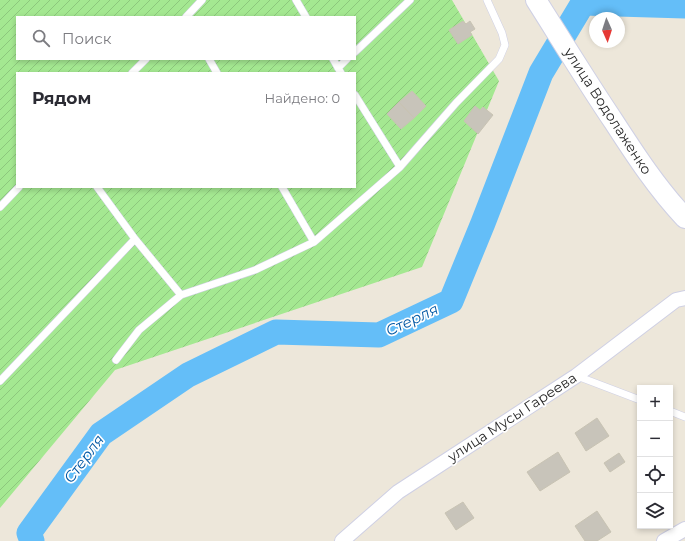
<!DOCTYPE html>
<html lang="ru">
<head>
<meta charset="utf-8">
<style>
	:root { --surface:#fff; --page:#f7f7f7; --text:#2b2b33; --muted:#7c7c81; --line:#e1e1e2 }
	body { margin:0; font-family:Montserrat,sans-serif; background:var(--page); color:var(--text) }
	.controls { position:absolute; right:12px; bottom:12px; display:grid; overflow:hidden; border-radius:0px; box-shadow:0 2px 6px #0003 }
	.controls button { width:36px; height:36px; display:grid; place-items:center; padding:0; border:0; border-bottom:1px solid var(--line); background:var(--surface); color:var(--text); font:20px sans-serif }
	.compass { position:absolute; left:589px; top:12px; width:36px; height:36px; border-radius:50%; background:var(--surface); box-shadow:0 2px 6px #0003; rotate:177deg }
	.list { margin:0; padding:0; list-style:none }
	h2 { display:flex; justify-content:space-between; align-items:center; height:52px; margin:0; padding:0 16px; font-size:17px }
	h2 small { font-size:13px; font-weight:400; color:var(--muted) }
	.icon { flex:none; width:22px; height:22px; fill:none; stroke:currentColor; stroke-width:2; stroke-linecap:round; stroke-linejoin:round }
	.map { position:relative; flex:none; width:685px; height:541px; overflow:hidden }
	.search { position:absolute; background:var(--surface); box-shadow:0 2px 6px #0003; left:16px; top:16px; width:340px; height:44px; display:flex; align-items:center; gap:10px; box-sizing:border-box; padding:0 14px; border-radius:0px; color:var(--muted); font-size:15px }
	.panel { position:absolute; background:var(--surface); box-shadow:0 2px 6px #0003; left:16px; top:72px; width:340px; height:116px; border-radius:0px }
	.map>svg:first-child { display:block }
</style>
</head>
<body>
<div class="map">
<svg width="685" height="541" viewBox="0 0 685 541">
	<defs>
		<pattern id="garden-furrows" width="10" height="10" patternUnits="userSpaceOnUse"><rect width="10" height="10" fill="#a4e891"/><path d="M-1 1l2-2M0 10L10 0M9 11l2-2" fill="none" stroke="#8dc77d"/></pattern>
	</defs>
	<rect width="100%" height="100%" fill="#ede7da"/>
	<path fill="url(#garden-furrows)" fill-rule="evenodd" d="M 0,0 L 452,0 L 499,81 L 422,267 L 115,370 L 0,508 ZM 17,17 L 355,17 L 355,59 L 17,59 ZM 17,73 L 355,73 L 355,187 L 17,187 Z"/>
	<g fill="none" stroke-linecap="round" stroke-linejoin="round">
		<path stroke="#64bef8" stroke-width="25" d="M 32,541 L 29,533 L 101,434 L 188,375 L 276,332 L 379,335 L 451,301 L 483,223 L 541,73 L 583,3 L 685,6"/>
	</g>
	<path fill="#c8c4ba" stroke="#c8c3b3" d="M 463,21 L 466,24 L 470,21 L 475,29 L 470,32 L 472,35 L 458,44 L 449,30 Z
		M 412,91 L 426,106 L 414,118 L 399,102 Z
		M 399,102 L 414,118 L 401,129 L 387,114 Z
		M 475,106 L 480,110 L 483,107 L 493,115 L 478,134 L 464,121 Z
		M 597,418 L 609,436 L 586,451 L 575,433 Z
		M 558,452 L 570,472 L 540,491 L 527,472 Z
		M 619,453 L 625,462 L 610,472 L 604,463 Z
		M 463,502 L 474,518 L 456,530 L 445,513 Z
		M 597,511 L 611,532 L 597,541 L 585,541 L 575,526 Z"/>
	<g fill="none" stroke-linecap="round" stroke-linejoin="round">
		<defs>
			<path id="lane" d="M 296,0 L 306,17
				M 186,17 L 202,0
				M 355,52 L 410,0
				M 209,59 L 217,73
				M 333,59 L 341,73
				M 338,68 L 347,59
				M 132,73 L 146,59
				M 355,95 L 400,167
				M 97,187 L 135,239 L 181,295 L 255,270 L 314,242 L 400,167 L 456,103 L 499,59 L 505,45 L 502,33 L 487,0
				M 282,187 L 314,242
				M 0,207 L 19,187
				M 116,360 L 139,330 L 181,295
				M 577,376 L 640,400
				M 0,381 L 135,239
				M 670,411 L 685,417"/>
			<path id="street" d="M 342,541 L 398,492 L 576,376 L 676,300 L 685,298
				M 664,541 L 685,529"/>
			<path id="secondary" d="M 536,0 C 562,41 587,82 614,122 C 636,156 657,188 685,218"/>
		</defs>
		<use href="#lane" stroke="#cfd0e4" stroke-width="8"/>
		<use href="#street" stroke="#cfd0e4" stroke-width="16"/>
		<use href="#secondary" stroke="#cfd0e4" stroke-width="22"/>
		<use href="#lane" stroke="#fff" stroke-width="7"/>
		<use href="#street" stroke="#fff" stroke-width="14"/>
		<use href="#secondary" stroke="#fff" stroke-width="20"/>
	</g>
	<g text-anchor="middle" stroke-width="3.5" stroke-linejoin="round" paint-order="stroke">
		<g font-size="14" fill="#292929" stroke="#fff">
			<text transform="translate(608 111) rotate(57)" y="5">улица Водолаженко</text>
			<text transform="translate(512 417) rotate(-33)" y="5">улица Мусы Гареева</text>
		</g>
		<g font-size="15" font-style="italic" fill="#0358a4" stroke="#fff">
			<text transform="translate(412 320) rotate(-25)" y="5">Стерля</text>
			<text transform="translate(84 459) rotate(-53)" y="5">Стерля</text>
		</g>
	</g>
</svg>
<div class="controls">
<button>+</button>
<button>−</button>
<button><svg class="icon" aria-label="locate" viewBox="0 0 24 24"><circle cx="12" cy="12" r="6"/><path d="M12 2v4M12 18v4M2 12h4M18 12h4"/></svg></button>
<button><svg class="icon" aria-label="layers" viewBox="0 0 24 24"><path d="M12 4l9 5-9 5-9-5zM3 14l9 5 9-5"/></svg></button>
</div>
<svg class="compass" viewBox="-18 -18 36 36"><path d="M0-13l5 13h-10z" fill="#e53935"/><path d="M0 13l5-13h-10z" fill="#7c7c81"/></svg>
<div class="search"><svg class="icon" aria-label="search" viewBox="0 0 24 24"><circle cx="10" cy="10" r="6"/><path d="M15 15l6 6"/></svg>Поиск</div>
<section class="panel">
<h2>Рядом<small>Найдено: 0</small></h2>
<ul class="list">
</ul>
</section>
</div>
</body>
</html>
